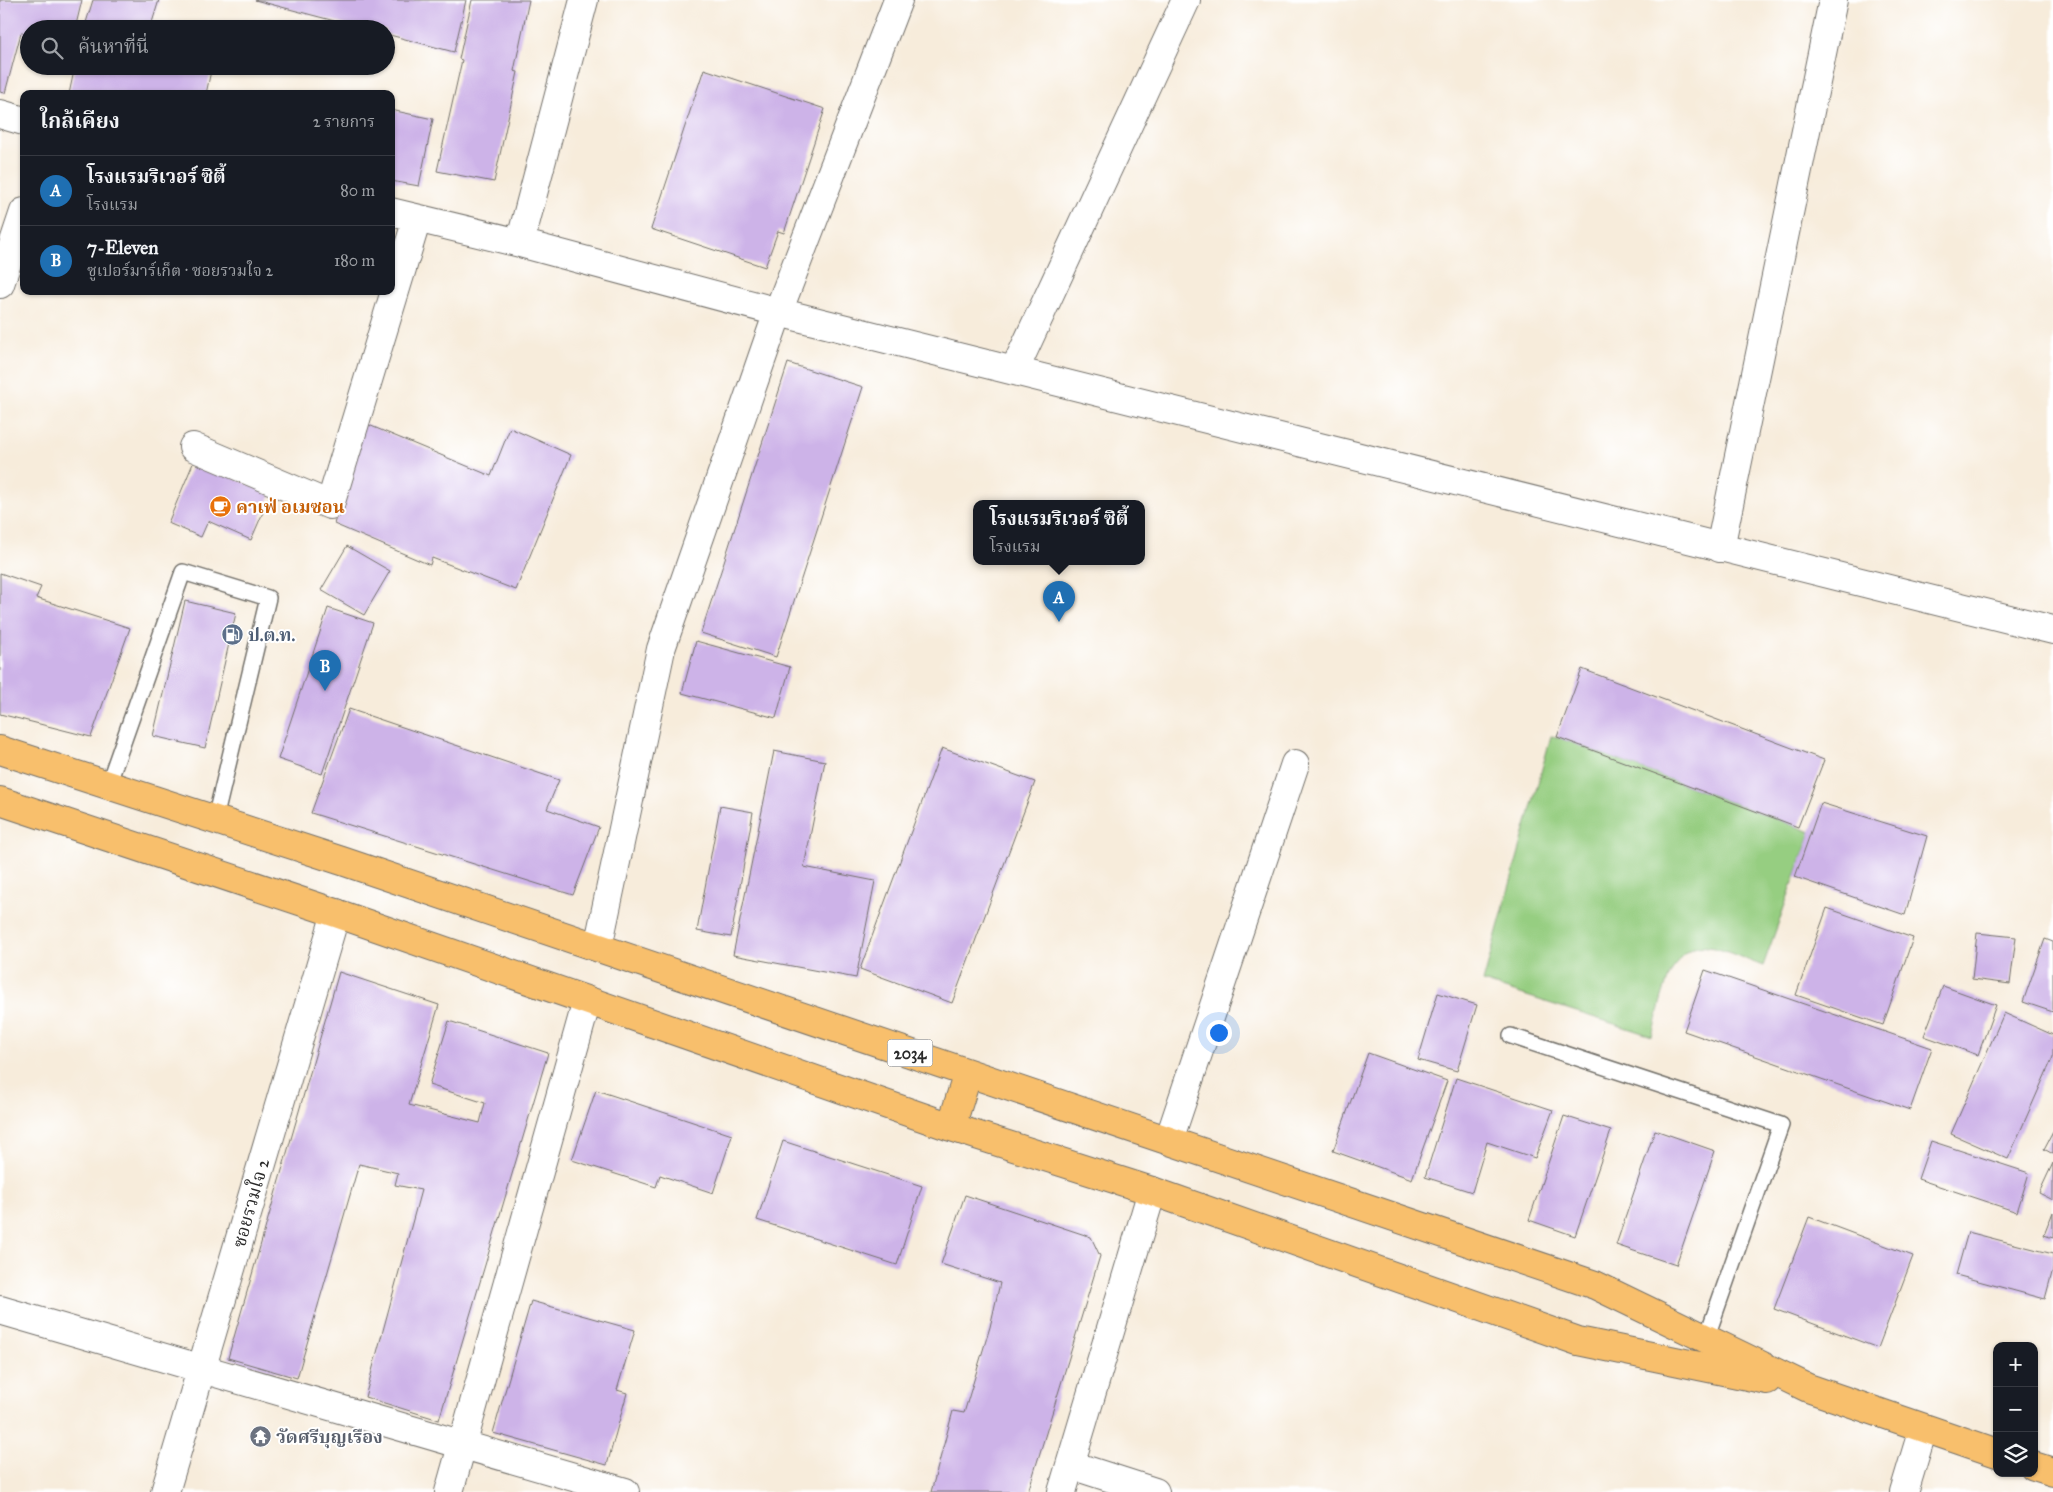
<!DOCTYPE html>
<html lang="th">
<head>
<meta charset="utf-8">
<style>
	:root { --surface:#171b24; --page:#242831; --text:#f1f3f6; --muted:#9ea1a6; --line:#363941; --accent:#1f6fb2 }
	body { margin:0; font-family:"IM FELL Great Primer","Noto Serif Thai",serif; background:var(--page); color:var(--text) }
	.controls { position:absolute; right:15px; bottom:15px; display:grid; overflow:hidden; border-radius:10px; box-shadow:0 1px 4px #0004 }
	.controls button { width:45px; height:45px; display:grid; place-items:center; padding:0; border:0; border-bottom:1px solid var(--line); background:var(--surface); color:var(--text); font:25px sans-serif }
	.you { position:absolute; left:1218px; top:1032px; width:18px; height:18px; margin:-12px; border:4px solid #fff; border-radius:50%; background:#1a73e8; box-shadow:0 0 0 8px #1a73e833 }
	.badge { display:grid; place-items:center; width:32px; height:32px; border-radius:50%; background:var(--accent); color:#fff; font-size:16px; font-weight:700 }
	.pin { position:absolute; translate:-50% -41px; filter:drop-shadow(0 1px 2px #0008) }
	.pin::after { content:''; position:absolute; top:26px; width:18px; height:15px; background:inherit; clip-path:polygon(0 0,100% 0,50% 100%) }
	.popup { position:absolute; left:973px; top:500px; width:172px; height:65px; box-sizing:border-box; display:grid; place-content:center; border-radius:10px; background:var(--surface); filter:drop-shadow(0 1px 4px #0005); font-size:16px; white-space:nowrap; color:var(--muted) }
	.popup b { font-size:19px; color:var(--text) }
	.popup::after { content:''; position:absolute; left:50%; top:100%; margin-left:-10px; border:10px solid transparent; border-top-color:var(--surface) }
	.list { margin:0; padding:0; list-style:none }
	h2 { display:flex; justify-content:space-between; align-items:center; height:65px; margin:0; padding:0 20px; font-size:21px }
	h2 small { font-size:16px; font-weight:400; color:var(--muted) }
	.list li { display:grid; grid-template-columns:32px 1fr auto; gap:15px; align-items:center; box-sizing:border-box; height:70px; padding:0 20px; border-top:1px solid var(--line) }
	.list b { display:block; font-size:19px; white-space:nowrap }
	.list p { margin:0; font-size:16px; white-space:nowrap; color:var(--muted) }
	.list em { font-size:16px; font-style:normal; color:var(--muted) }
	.icon { flex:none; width:28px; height:28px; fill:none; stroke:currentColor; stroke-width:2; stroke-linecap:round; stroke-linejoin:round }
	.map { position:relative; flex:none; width:2053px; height:1492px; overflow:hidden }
	.search { position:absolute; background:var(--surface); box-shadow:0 1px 4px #0004; left:20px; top:20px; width:375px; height:55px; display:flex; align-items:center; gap:12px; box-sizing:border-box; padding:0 18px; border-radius:28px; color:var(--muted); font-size:19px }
	.panel { position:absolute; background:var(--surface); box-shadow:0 1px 4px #0004; left:20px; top:90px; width:375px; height:205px; border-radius:10px }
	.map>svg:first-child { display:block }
</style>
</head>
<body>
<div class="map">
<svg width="2053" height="1492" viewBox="0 0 2053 1492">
	<rect width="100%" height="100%" fill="#fff"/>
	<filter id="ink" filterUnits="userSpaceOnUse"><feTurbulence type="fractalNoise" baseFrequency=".02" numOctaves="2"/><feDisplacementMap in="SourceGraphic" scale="10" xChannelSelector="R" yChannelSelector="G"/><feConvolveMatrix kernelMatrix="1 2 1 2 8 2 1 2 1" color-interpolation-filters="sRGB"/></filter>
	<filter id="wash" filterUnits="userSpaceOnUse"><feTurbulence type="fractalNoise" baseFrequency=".0096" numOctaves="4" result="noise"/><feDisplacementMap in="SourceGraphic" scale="20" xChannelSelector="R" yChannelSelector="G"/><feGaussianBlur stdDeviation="1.12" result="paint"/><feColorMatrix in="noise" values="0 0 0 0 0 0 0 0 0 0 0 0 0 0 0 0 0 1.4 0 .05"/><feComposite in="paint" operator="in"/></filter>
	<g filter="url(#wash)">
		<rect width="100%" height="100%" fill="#f7ecdb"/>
		<path fill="#96ce81" stroke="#607c56" d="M 1551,736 L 1557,737 L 1811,832 L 1763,966 C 1746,960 1725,949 1708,947 C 1669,940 1660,1008 1652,1036 L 1483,982 Z"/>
		<g id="blocks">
			<path fill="#cdb3e8" d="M 0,0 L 82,0 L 75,29 L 29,29 L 29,34 L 21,33 L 5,93 L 0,92 Z
				M 93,0 L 159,0 L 150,29 L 84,29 Z
				M 255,0 L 466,0 L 454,52 L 386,34 L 386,29 L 365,29 Z
				M 472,0 L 529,0 L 514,71 L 518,72 L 494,182 L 437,171 L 462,60 L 459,59 Z
				M 75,66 L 212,66 L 206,94 L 69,94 Z
				M 704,69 L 825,109 L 784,233 L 778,231 L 765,267 L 651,229 Z
				M 391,110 L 433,119 L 419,186 L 391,181 Z
				M 788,363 L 863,387 L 776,657 L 701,633 Z
				M 364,423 L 491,476 L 510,428 L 571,455 L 516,590 L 432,558 L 430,565 L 334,524 Z
				M 194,461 L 271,494 L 251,540 L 208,521 L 201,537 L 168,523 Z
				M 347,546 L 390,571 L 364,615 L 321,590 Z
				M 0,573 L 41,587 L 36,598 L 130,628 L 91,737 L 0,714 Z
				M 185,601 L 236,613 L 205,748 L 153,736 Z
				M 328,608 L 373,623 L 322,774 L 278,759 Z
				M 696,641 L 790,667 L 776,718 L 682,693 Z
				M 1582,669 L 1824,760 L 1798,827 L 1557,737 Z
				M 349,709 L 559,780 L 547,809 L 599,827 L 573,895 L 311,813 Z
				M 942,748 L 1035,782 L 952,1003 L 860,969 Z
				M 774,751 L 825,761 L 804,867 L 875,881 L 856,978 L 733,955 Z
				M 1821,803 L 1927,836 L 1905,915 L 1795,877 Z
				M 720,806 L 753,812 L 731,937 L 697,931 Z
				M 1827,908 L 1913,938 L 1883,1025 L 1796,995 Z
				M 1977,933 L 2016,937 L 2010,984 L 1972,979 Z
				M 2045,939 L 2053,942 L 2053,1012 L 2023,1002 Z
				M 1705,970 L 1932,1048 L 1910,1110 L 1684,1031 Z
				M 339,972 L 439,1005 L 409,1105 L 480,1123 L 485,1103 L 429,1085 L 449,1021 L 548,1053 L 439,1420 L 365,1397 L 421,1190 L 395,1185 L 398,1173 L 359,1164 L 297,1378 L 228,1358 Z
				M 1943,986 L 1996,1005 L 1978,1055 L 1924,1036 Z
				M 1438,993 L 1477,1005 L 1457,1071 L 1418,1060 Z
				M 2004,1013 L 2053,1035 L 2053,1057 L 2008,1159 L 1951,1134 Z
				M 1368,1053 L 1447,1081 L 1412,1179 L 1333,1151 Z
				M 1456,1078 L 1553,1110 L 1535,1158 L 1487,1142 L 1472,1192 L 1425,1177 Z
				M 596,1090 L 732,1135 L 713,1193 L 660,1175 L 656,1187 L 572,1160 Z
				M 1564,1116 L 1611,1131 L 1575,1236 L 1529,1220 Z
				M 1655,1130 L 1715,1151 L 1676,1265 L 1616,1245 Z
				M 2053,1132 L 2053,1154 L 2044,1149 Z
				M 783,1141 L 922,1186 L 897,1265 L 757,1220 Z
				M 1931,1141 L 2029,1173 L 2017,1212 L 1918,1179 Z
				M 2053,1163 L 2053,1200 L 2039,1193 Z
				M 965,1195 L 1091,1237 L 1100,1256 L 1028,1492 L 931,1492 L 953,1411 L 964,1413 L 990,1327 L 1000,1283 L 941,1264 Z
				M 2053,1212 L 2053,1238 L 2044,1235 Z
				M 1809,1217 L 1913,1256 L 1878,1348 L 1774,1309 Z
				M 1968,1232 L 2053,1254 L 2053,1269 L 2045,1299 L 1956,1275 Z
				M 531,1301 L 635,1330 L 617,1390 L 627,1393 L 607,1465 L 493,1433 Z"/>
		</g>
	</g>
	<g filter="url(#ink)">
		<use href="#blocks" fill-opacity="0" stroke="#726f69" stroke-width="1"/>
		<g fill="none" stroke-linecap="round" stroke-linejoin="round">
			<defs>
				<path id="lane" d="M 108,785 L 183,572 L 268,598 L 215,819
					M 1511,1036 L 1781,1125 L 1706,1339"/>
				<path id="street" d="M 0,114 L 24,121
					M 391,212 L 520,243 L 778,312 L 2053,630
					M 520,243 L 584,0
					M 0,284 L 24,212
					M 1014,371 L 1186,0
					M 193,447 L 330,505 L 417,219
					M 1720,548 L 1833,0
					M 598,947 L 661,649 L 778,312 L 898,0
					M 1169,1140 L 1295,764
					M 0,1310 L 625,1492
					M 1071,1465 L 1155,1492
					M 165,1492 L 336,913
					M 449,1492 L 587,1001
					M 1062,1492 L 1152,1191
					M 1904,1492 L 1923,1429"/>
				<path id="primary" d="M 0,750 L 342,861 L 1595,1285 L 1808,1388 L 1997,1453
					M 0,801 L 336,913 L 951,1127 L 1152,1191 L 1578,1341 L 1767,1380
					M 951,1127 L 968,1073
					M 2034,1466 L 2053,1472"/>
			</defs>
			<use href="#lane" stroke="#726f69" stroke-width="18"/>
			<use href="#street" stroke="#726f69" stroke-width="30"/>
			<use href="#primary" stroke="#726f69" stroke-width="30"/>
			<use href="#lane" stroke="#fff" stroke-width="15"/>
			<use href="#street" stroke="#fff" stroke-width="28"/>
			<use href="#primary" stroke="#f8bf6c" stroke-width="28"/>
		</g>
	</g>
	<defs>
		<symbol id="cafe-disc" viewBox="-11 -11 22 22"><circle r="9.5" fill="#e8710a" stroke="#fff"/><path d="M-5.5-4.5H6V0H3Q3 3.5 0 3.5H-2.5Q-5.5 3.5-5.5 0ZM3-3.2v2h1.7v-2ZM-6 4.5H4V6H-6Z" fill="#fff"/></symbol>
		<symbol id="fuel-disc" viewBox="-11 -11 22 22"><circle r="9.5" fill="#5c6f8a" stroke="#fff"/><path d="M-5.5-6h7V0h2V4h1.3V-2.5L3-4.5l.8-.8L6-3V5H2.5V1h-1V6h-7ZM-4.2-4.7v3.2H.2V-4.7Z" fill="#fff"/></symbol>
		<symbol id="temple-disc" viewBox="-11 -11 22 22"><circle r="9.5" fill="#6b7280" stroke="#fff"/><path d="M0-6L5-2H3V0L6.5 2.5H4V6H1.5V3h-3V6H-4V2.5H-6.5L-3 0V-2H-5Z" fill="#fff"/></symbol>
	</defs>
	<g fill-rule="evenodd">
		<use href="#cafe-disc" x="208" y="494" width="25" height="25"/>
		<use href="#fuel-disc" x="220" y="622" width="25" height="25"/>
		<use href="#temple-disc" x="248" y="1424" width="25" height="25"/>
	</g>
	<g text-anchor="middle" stroke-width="4" stroke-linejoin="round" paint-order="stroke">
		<rect fill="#fff" stroke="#6b6b6b" stroke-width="1" x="887.5" y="1039.5" width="45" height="27" rx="4"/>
		<g font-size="16" font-weight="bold" fill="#2b2b2b">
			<text x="910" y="1059">2034</text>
		</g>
		<g font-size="18" font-weight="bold" fill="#c56008" stroke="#fff" text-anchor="start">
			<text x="236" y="513">คาเฟ่ อเมซอน</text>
		</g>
		<g font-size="18" font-weight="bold" fill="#4e5e75" stroke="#fff" text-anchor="start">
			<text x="248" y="641">ป.ต.ท.</text>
		</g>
		<g font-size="18" fill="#2b2b2b" stroke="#fff">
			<text transform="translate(251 1203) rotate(-74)" y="6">ซอยรวมใจ 2</text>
		</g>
		<g font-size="18" font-weight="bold" fill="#5b616d" stroke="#fff" text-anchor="start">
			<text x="276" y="1443">วัดศรีบุญเรือง</text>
		</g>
	</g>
</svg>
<div class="controls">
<button>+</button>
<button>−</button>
<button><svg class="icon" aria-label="layers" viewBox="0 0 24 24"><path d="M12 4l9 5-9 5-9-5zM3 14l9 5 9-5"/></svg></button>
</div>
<div class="you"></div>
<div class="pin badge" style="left:1059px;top:622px">A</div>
<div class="popup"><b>โรงแรมริเวอร์ ซิตี้</b>โรงแรม</div>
<div class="pin badge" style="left:325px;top:691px">B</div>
<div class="search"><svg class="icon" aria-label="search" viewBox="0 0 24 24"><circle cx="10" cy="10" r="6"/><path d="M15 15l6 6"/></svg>ค้นหาที่นี่</div>
<section class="panel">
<h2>ใกล้เคียง<small>2 รายการ</small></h2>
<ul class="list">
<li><span class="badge">A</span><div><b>โรงแรมริเวอร์ ซิตี้</b><p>โรงแรม</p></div><em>80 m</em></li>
<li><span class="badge">B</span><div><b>7-Eleven</b><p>ซูเปอร์มาร์เก็ต · ซอยรวมใจ 2</p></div><em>180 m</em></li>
</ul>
</section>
</div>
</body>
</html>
